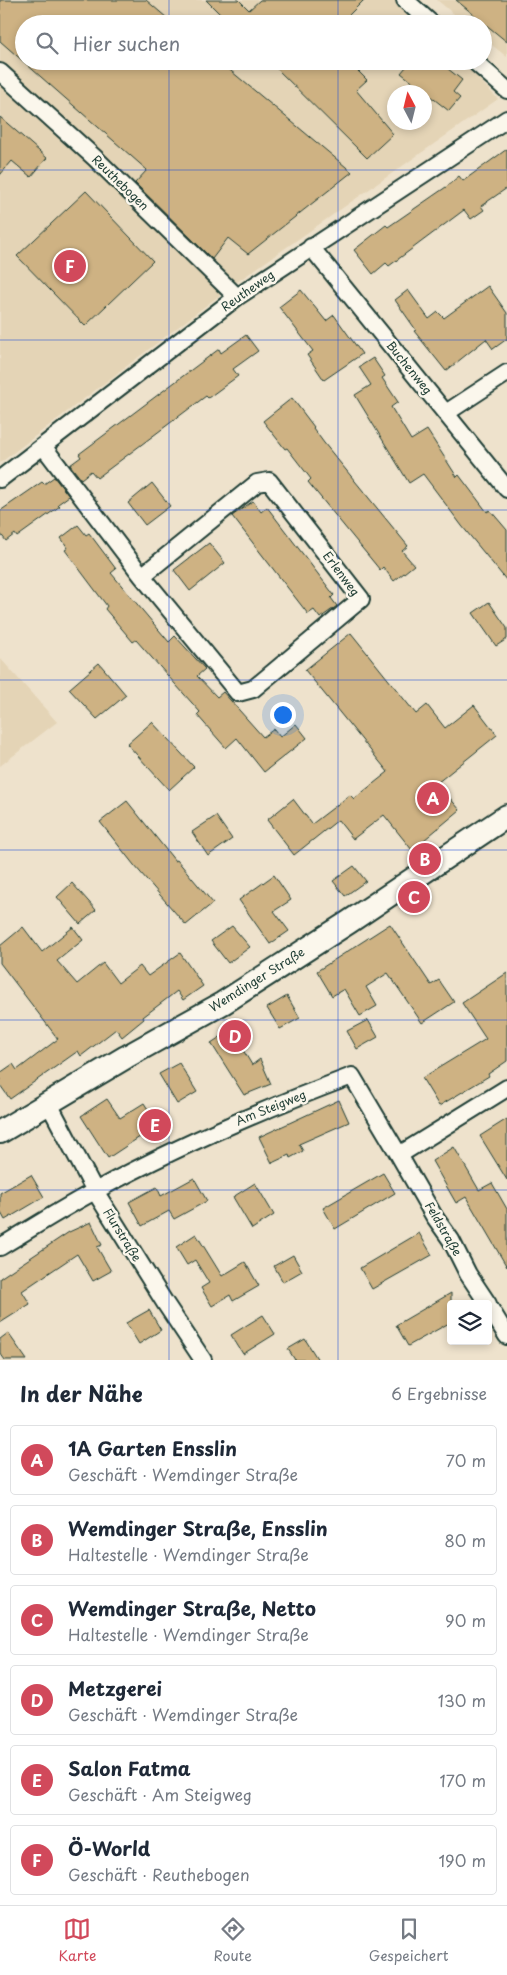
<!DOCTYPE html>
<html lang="de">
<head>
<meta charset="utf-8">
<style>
	:root { --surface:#fff; --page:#f2f2f3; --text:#1f2937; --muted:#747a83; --line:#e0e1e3; --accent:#d1495b }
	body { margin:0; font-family:"Playpen Sans",sans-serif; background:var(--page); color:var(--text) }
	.controls { position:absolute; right:15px; bottom:15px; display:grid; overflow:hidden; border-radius:5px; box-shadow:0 2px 8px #0003 }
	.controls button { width:45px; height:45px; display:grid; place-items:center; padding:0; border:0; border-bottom:1px solid var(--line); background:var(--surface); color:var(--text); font:25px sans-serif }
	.compass { position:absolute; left:387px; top:85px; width:45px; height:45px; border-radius:50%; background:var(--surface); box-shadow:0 2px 8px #0003; rotate:353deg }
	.you { position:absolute; left:282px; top:714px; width:18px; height:18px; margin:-12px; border:4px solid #fff; border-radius:50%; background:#1a73e8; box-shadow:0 0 0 8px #1a73e833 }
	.badge { display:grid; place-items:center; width:32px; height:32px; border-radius:50%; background:var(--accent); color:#fff; font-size:16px; font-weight:700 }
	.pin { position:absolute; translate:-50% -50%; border:2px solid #fff; box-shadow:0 1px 5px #0006 }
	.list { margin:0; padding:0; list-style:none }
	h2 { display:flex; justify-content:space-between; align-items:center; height:65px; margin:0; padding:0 20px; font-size:21px }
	h2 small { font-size:16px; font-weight:400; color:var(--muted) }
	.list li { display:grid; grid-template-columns:32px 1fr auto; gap:15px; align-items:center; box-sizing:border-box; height:70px; margin:0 10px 10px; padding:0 10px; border:1px solid var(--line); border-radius:5px }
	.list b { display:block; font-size:19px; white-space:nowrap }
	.list p { margin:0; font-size:16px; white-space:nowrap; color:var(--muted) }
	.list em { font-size:16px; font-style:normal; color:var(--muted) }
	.icon { flex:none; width:28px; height:28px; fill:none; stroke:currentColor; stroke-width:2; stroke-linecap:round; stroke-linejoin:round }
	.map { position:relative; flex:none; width:507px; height:1360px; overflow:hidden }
	.search { position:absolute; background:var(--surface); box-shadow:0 2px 8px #0003; left:15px; right:15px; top:15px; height:55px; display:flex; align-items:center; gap:12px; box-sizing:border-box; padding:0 18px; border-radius:28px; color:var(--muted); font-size:19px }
	.sheet { height:545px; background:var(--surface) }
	nav { display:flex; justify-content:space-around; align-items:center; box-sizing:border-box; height:70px; border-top:1px solid var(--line); background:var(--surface); font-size:14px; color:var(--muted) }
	nav a { display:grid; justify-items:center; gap:2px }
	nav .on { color:var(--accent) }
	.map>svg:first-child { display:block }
</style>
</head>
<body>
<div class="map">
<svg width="507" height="1360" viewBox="0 0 507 1360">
	<rect width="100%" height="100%" fill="#eee2cc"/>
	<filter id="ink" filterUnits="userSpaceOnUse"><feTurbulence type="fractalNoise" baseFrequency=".02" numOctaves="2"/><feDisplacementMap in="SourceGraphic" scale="10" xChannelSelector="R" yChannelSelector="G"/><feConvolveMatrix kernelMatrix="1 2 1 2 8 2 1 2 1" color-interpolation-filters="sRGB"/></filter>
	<g filter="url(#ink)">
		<path fill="#e4d4b6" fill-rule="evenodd" d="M 0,0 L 422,0 L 413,14 L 423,24 L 24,24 L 24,61 L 461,61 L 498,99 L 237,282 L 0,463 ZM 394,92 L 424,92 L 424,122 L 394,122 Z
			M 437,0 L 507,0 L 507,57 L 483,38 L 483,24 L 466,24 Z
			M 0,658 L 57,722 L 0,766 Z"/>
		<path fill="#ceb283" stroke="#1f3d34" d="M 0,0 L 146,0 L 174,24 L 24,24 L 24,61 L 219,61 L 352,172 L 248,254 L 228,238 L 212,259 L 135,183 L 147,170 L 0,41 Z
			M 206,0 L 239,0 L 249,10 L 260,0 L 364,0 L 340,24 L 230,24 Z
			M 456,0 L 507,0 L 507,42 Z
			M 269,61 L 348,61 L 367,80 L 356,90 L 393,134 L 367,158 Z
			M 411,61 L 438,61 L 462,80 L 453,92 L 460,98 L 449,111 L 401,73 Z
			M 0,117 L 47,158 L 31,177 L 12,161 L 0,175 Z
			M 507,149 L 507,188 L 481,206 L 484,210 L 471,219 L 464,210 L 389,266 L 386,263 L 373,274 L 354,250 L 386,225 L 388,227 L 446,187 L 459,176 L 463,181 Z
			M 86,191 L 153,261 L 85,326 L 17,256 Z
			M 488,286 L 507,313 L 507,339 L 493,349 L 486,339 L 446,371 L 414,331 L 416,330 L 395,300 L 408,290 L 429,319 L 438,312 L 444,318 Z
			M 301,290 L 326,321 L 334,315 L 362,354 L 324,380 L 307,355 L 313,351 L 279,307 Z
			M 246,335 L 258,351 L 233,369 L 238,376 L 208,398 L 206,396 L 97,478 L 91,471 L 81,479 L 70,465 L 81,457 L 79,454 L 219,349 L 221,353 Z
			M 373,358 L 385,376 L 382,378 L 398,402 L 391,407 L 411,440 L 427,430 L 457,477 L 459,475 L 487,512 L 490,510 L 507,530 L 507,581 L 462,526 L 423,474 L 409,483 L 355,395 L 371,385 L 359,367 Z
			M 292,398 L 314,427 L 313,428 L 324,443 L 408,546 L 402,551 L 414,565 L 394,581 L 383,567 L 380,570 L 308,482 L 311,479 L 287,448 L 285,449 L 263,421 Z
			M 54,477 L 69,496 L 58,504 L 60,506 L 17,537 L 15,534 L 6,541 L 0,533 L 0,511 L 42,482 L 44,484 Z
			M 152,483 L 170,506 L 145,525 L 128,503 Z
			M 253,501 L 261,512 L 267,507 L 334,595 L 331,598 L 337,606 L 320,618 L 314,610 L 308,614 L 232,516 Z
			M 78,525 L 86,535 L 89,533 L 116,569 L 111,573 L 169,642 L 175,636 L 205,669 L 197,676 L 217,697 L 223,692 L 263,737 L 274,729 L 280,737 L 296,724 L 307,738 L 264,772 L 237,738 L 226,748 L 197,715 L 200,712 L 136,640 L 133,642 L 105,609 L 107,606 L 65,550 L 68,548 L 61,538 Z
			M 209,543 L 225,563 L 190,591 L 174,570 Z
			M 489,602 L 507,628 L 507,639 L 496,646 L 473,613 Z
			M 351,633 L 416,714 L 427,705 L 445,728 L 474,705 L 497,735 L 437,783 L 460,810 L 412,850 L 384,815 L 353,839 L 338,820 L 294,855 L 267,820 L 293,799 L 312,824 L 350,795 L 354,799 L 388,772 L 305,670 Z
			M 99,663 L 126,695 L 97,719 L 69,689 Z
			M 152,722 L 194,767 L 169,790 L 127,744 Z
			M 127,801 L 175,861 L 177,860 L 213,903 L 186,925 L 134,865 L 100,822 Z
			M 216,816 L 232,839 L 208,856 L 192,832 Z
			M 354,866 L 366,881 L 345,896 L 333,881 Z
			M 274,875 L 291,900 L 274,911 L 289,931 L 270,944 L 239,900 Z
			M 72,883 L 96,910 L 80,924 L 57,897 Z
			M 390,924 L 431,985 L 439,980 L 454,1002 L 422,1023 L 388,973 L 366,987 L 377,1006 L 360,1016 L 344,989 L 332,996 L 317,971 Z
			M 232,926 L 250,947 L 228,963 L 211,941 Z
			M 23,927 L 42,952 L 73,927 L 83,940 L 57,961 L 77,984 L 103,963 L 118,983 L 140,966 L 148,976 L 180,953 L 203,986 L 183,1000 L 177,991 L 143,1017 L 144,1019 L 122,1037 L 116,1029 L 81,1056 L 78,1051 L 10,1099 L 0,1085 L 0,1073 L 13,1064 L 17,1070 L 58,1039 L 0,963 L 0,946 Z
			M 507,973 L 507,1061 L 488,1074 L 489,1076 L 439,1106 L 422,1078 L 486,1039 L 462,1003 Z
			M 287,996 L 300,1018 L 280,1029 L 267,1008 Z
			M 368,1020 L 378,1037 L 357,1049 L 347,1031 Z
			M 231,1030 L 252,1065 L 260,1059 L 271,1084 L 244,1095 L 211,1043 Z
			M 179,1063 L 197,1092 L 177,1104 L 159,1074 Z
			M 107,1099 L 120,1118 L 144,1103 L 158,1125 L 108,1158 L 81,1116 Z
			M 339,1100 L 349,1122 L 299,1144 L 303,1151 L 290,1158 L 289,1155 L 272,1163 L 259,1137 Z
			M 507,1119 L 507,1180 L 480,1136 Z
			M 454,1147 L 479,1190 L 492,1183 L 507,1209 L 507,1267 L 466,1197 L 456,1203 L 432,1161 Z
			M 383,1173 L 395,1193 L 335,1229 L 323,1208 Z
			M 31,1175 L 44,1197 L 5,1220 L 0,1211 L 0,1193 Z
			M 194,1178 L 207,1201 L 174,1219 L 169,1211 L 142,1226 L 129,1202 L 157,1187 L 161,1196 Z
			M 255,1183 L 274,1215 L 252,1229 L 233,1197 Z
			M 91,1222 L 102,1245 L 97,1247 L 111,1271 L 93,1281 L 77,1254 L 22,1291 L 30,1304 L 0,1323 L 0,1278 L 69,1232 Z
			M 419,1233 L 432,1255 L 372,1289 L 360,1268 Z
			M 196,1234 L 222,1276 L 245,1262 L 259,1286 L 233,1301 L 230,1295 L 212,1306 L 201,1288 L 209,1283 L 195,1260 L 187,1265 L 176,1247 Z
			M 293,1255 L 302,1271 L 283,1282 L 274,1266 Z
			M 451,1293 L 451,1322 L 408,1346 L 396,1325 Z
			M 149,1310 L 161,1330 L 139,1344 L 126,1323 Z
			M 263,1315 L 275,1334 L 243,1354 L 231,1335 Z
			M 8,1333 L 27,1360 L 5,1360 L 0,1353 L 0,1339 Z
			M 305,1339 L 318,1360 L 295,1360 L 288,1349 Z"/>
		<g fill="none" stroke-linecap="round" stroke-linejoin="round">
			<defs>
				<path id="minor" d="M 405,0 L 432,24
					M 474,61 L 507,90
					M 0,72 L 95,158 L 237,297
					M 311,247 L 507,489
					M 446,413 L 507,373
					M 43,446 L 142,576 L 238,693 L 253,689 L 361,599 L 269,481 L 257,483 L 142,576
					M 0,479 L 237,297 L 507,119
					M 49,1104 L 95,1191 L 165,1303 L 203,1360
					M 399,1155 L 434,1216 L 451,1240 L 468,1274 L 488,1304
					M 0,1247 C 32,1228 63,1208 95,1191 C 178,1146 264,1109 352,1076 L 399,1155 L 507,1088
					M 488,1305 L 507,1336"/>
				<path id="secondary" d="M 0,1132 L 126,1057 L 223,1003 L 349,922 L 507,816"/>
			</defs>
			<use href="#minor" stroke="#1f3d34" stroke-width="20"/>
			<use href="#secondary" stroke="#1f3d34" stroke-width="26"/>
			<use href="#minor" stroke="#fbf7ec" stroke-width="16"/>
			<use href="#secondary" stroke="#fbf7ec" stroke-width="22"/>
		</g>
	</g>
	<path fill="none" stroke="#1d4ed8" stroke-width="1" stroke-opacity="0.55" d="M 169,0 L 169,24M 338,0 L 338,24M 169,61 L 169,1360M 338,61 L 338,1360M 0,170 L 507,170M 0,340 L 507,340M 0,510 L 507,510M 0,680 L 507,680M 0,850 L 507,850M 0,1020 L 507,1020M 0,1190 L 507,1190"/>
	<g text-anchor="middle" stroke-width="5" stroke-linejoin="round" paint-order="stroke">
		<g font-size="12" fill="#1f3d34" stroke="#fbf7ec">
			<text transform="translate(120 183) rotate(44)" y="4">Reuthebogen</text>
			<text transform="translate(248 291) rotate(-35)" y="4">Reutheweg</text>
			<text transform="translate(409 368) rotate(51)" y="4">Buchenweg</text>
			<text transform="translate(341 574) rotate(53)" y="4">Erlenweg</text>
			<text transform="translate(257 980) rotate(-32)" y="4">Wemdinger Straße</text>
			<text transform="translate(271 1108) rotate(-22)" y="4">Am Steigweg</text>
			<text transform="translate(443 1229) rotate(60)" y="4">Feldstraße</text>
			<text transform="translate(122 1235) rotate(58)" y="4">Flurstraße</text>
		</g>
	</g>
</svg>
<div class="controls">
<button><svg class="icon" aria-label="layers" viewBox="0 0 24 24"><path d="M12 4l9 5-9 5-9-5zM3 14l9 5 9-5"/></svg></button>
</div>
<svg class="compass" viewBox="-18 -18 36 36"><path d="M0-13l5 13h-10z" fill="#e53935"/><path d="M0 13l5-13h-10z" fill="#747a83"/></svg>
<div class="you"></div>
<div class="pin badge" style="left:433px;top:798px">A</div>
<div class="pin badge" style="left:425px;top:859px">B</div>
<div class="pin badge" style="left:414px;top:897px">C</div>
<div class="pin badge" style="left:235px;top:1036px">D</div>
<div class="pin badge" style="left:155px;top:1125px">E</div>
<div class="pin badge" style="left:70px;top:266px">F</div>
<div class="search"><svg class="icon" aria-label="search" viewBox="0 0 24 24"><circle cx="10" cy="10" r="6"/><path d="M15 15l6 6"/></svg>Hier suchen</div>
</div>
<section class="sheet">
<h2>In der Nähe<small>6 Ergebnisse</small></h2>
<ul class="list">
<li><span class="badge">A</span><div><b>1A Garten Ensslin</b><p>Geschäft · Wemdinger Straße</p></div><em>70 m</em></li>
<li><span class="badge">B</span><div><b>Wemdinger Straße, Ensslin</b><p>Haltestelle · Wemdinger Straße</p></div><em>80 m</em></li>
<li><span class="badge">C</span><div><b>Wemdinger Straße, Netto</b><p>Haltestelle · Wemdinger Straße</p></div><em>90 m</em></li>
<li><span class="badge">D</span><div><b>Metzgerei</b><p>Geschäft · Wemdinger Straße</p></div><em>130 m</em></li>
<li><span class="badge">E</span><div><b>Salon Fatma</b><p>Geschäft · Am Steigweg</p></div><em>170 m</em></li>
<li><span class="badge">F</span><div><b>Ö-World</b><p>Geschäft · Reuthebogen</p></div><em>190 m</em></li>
</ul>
</section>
<nav>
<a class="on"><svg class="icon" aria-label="map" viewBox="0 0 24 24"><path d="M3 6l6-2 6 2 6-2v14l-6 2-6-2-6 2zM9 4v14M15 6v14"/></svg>Karte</a>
<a><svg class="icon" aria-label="directions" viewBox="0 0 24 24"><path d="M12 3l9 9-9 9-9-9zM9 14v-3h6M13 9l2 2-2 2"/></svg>Route</a>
<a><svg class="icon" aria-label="saved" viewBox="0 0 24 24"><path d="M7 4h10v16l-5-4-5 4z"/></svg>Gespeichert</a>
</nav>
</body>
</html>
